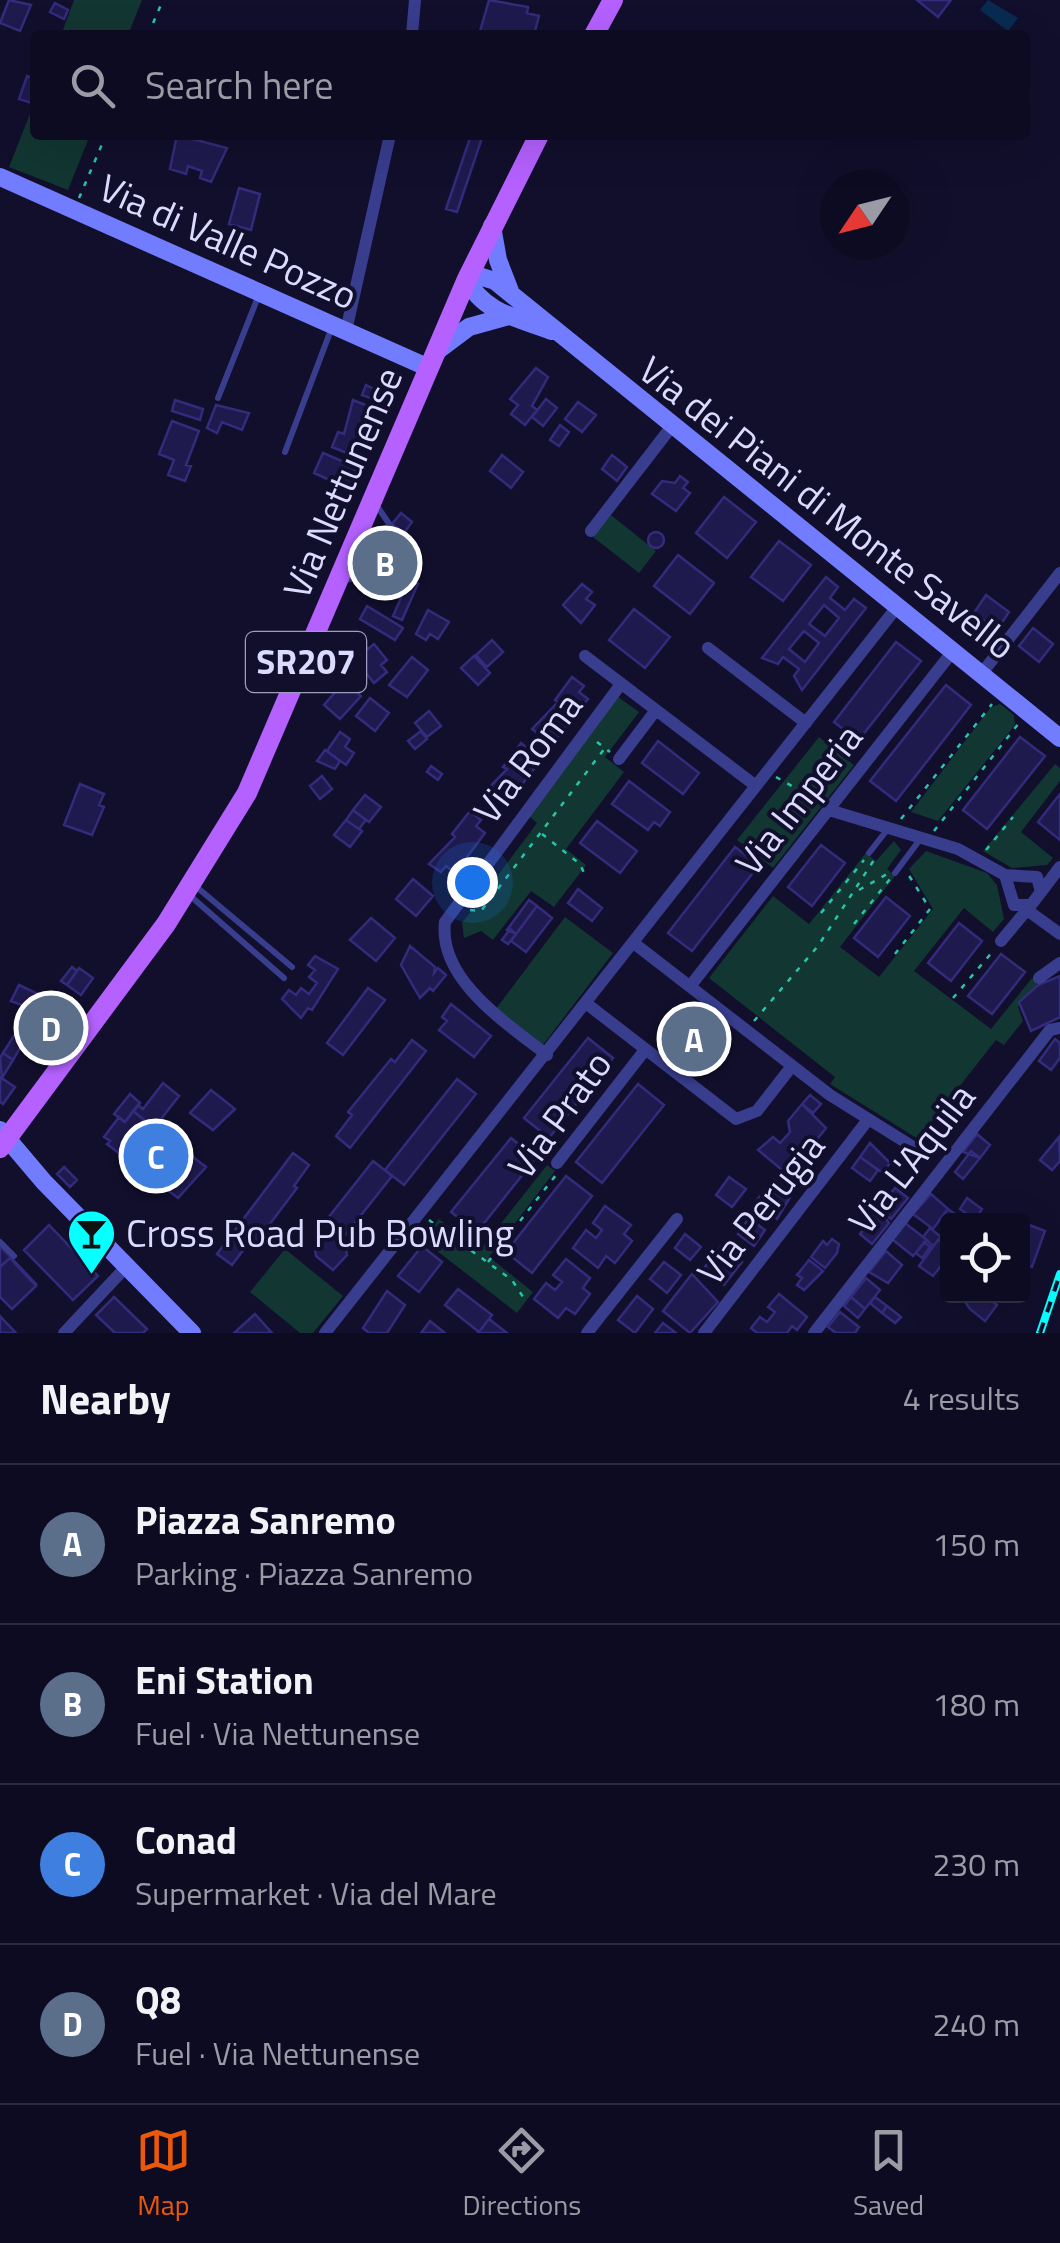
<!DOCTYPE html>
<html lang="en">
<head>
<meta charset="utf-8">
<style>
	:root { --surface:#0d0b21; --page:#1b192e; --text:#f1f3f6; --muted:#9a9ba5; --line:#2d2b3f; --accent:#ea580c }
	body { margin:0; font-family:"Titillium Web",sans-serif; background:var(--page); color:var(--text) }
	.controls { position:absolute; right:30px; bottom:30px; display:grid; overflow:hidden; border-radius:10px; box-shadow:0 10px 40px #0002 }
	.controls button { width:90px; height:90px; display:grid; place-items:center; padding:0; border:0; border-bottom:2px solid var(--line); background:var(--surface); color:var(--text); font:50px sans-serif }
	.compass { position:absolute; left:820px; top:170px; width:90px; height:90px; border-radius:50%; background:var(--surface); box-shadow:0 10px 40px #0002; rotate:235deg }
	.you { position:absolute; left:472px; top:882px; width:35px; height:35px; margin:-25px; border:8px solid #fff; border-radius:50%; background:#1a73e8; box-shadow:0 0 0 15px #1a73e833 }
	.badge { display:grid; place-items:center; width:65px; height:65px; border-radius:50%; background:var(--accent); color:#fff; font-size:32px; font-weight:700 }
	.pin { position:absolute; translate:-50% -50%; border:5px solid #fff; box-shadow:0 2px 10px #0006 }
	.list { margin:0; padding:0; list-style:none }
	h2 { display:flex; justify-content:space-between; align-items:center; height:130px; margin:0; padding:0 40px; font-size:42px }
	h2 small { font-size:32px; font-weight:400; color:var(--muted) }
	.list li { display:grid; grid-template-columns:65px 1fr auto; gap:30px; align-items:center; box-sizing:border-box; height:160px; padding:0 40px; border-top:2px solid var(--line) }
	.list b { display:block; font-size:38px; white-space:nowrap }
	.list p { margin:0; font-size:32px; white-space:nowrap; color:var(--muted) }
	.list em { font-size:32px; font-style:normal; color:var(--muted) }
	.icon { flex:none; width:55px; height:55px; fill:none; stroke:currentColor; stroke-width:2; stroke-linecap:round; stroke-linejoin:round }
	.map { position:relative; flex:none; width:1060px; height:1333px; overflow:hidden }
	.search { position:absolute; background:var(--surface); box-shadow:0 10px 40px #0002; left:30px; right:30px; top:30px; height:110px; display:flex; align-items:center; gap:25px; box-sizing:border-box; padding:0 35px; border-radius:10px; color:var(--muted); font-size:38px }
	.sheet { height:770px; background:var(--surface) }
	nav { display:flex; justify-content:space-around; align-items:center; box-sizing:border-box; height:140px; border-top:2px solid var(--line); background:var(--surface); font-size:28px; color:var(--muted) }
	nav a { display:grid; justify-items:center; gap:5px }
	nav .on { color:var(--accent) }
	.map>svg:first-child { display:block }
</style>
</head>
<body>
<div class="map">
<svg width="1060" height="1333" viewBox="0 0 1060 1333">
	<rect width="100%" height="100%" fill="#110f2c"/>
	<path fill="#123631" d="M 74,0 L 142,0 L 128,35 L 61,35 Z
		M 35,101 L 35,135 L 90,135 L 68,190 L 9,167 Z
		M 611,515 L 656,551 L 639,573 L 593,537 Z
		M 618,697 L 639,712 L 605,757 L 624,772 L 566,849 L 586,865 L 554,907 L 531,891 L 493,940 L 481,931 L 464,938 L 462,923 L 537,823 L 529,816 Z
		M 1000,704 L 1014,715 L 1015,725 L 938,821 L 911,812 L 991,707 Z
		M 819,737 L 854,765 L 773,868 L 737,840 Z
		M 1055,764 L 1060,768 L 1060,781 L 1021,832 L 1053,858 L 1047,865 L 1012,868 L 983,851 Z
		M 894,841 L 901,850 L 887,869 L 895,876 L 840,947 L 879,977 L 933,909 L 909,869 L 926,851 L 987,873 L 997,885 L 1004,919 L 993,932 L 964,908 L 914,971 L 991,1029 L 1032,978 L 1037,984 L 1018,1007 L 1023,1021 L 1004,1045 L 996,1040 L 918,1139 L 830,1084 L 835,1077 L 709,978 L 773,896 L 809,924 L 866,853 L 876,861 Z
		M 565,917 L 613,953 L 543,1045 L 495,1010 Z
		M 547,1165 L 555,1171 L 489,1257 L 533,1292 L 517,1313 L 423,1240 L 439,1219 L 480,1250 Z
		M 285,1249 L 343,1296 L 313,1333 L 300,1333 L 250,1292 Z"/>
	<path fill="#092b51" d="M 988,0 L 1018,18 L 1008,31 L 980,10 Z"/>
	<path fill="#1f1a4e" stroke="#332b7b" stroke-width="2.5" fill-rule="evenodd" d="M 9,0 L 31,5 L 20,31 L 0,23 Z
		M 489,0 L 528,7 L 527,13 L 539,16 L 534,35 L 479,35 Z
		M 917,0 L 951,0 L 938,17 Z
		M 55,3 L 68,10 L 64,19 L 50,12 Z
		M 27,76 L 35,79 L 35,104 L 19,99 Z
		M 177,135 L 227,148 L 211,182 L 200,178 L 202,171 L 188,166 L 186,174 L 170,169 Z
		M 471,135 L 483,135 L 457,212 L 446,209 Z
		M 239,188 L 260,194 L 251,230 L 229,224 Z
		M 536,368 L 548,377 L 532,406 L 537,410 L 525,425 L 511,414 L 518,405 L 510,399 Z
		M 366,385 L 374,389 L 370,398 L 362,395 Z
		M 546,399 L 557,408 L 543,426 L 532,417 Z
		M 175,400 L 203,409 L 200,420 L 172,411 Z
		M 353,400 L 373,408 L 354,456 L 332,447 L 338,432 L 344,434 Z
		M 578,402 L 596,415 L 582,432 L 565,419 Z
		M 216,405 L 249,413 L 242,430 L 222,422 L 217,433 L 207,428 Z
		M 172,421 L 199,431 L 186,465 L 191,466 L 185,481 L 168,475 L 174,460 L 159,454 Z
		M 560,425 L 569,432 L 559,446 L 550,440 Z
		M 323,453 L 356,467 L 353,474 L 360,478 L 354,491 L 314,473 Z
		M 502,455 L 523,472 L 511,488 L 490,471 Z
		M 612,455 L 627,467 L 617,481 L 602,469 Z
		M 680,476 L 688,482 L 683,488 L 690,493 L 676,511 L 652,494 L 662,481 L 675,483 Z
		M 724,497 L 756,522 L 727,558 L 696,533 Z
		M 401,513 L 412,522 L 404,533 L 392,524 Z
		M648 540a8 8 0 1 1 16 0a8 8 0 1 1-16 0Z
		M 377,540 L 401,550 L 394,567 L 370,557 Z
		M 779,541 L 811,565 L 783,601 L 751,577 Z
		M 407,549 L 420,554 L 411,575 L 399,570 Z
		M 678,555 L 714,583 L 690,614 L 654,586 Z
		M 826,577 L 838,587 L 830,598 L 845,610 L 854,599 L 866,608 L 802,690 L 794,676 L 799,669 L 783,657 L 778,664 L 762,658 ZM 824,605 L 839,618 L 825,636 L 809,624 ZM 804,631 L 819,643 L 805,662 L 789,649 Z
		M 409,580 L 418,584 L 402,620 L 393,616 Z
		M 582,584 L 592,592 L 586,599 L 595,605 L 581,623 L 563,605 Z
		M 986,595 L 1009,612 L 997,630 L 974,613 Z
		M 367,606 L 403,628 L 395,640 L 360,619 Z
		M 634,609 L 670,637 L 645,668 L 609,640 Z
		M 428,610 L 449,622 L 438,639 L 430,634 L 426,640 L 416,634 Z
		M 1033,628 L 1053,644 L 1039,662 L 1019,646 Z
		M 355,634 L 368,649 L 374,644 L 387,660 L 381,665 L 387,672 L 374,683 L 343,645 Z
		M 492,640 L 503,652 L 487,667 L 476,655 Z
		M 896,642 L 921,661 L 858,741 L 834,722 Z
		M 474,656 L 490,673 L 478,685 L 461,668 Z
		M 412,657 L 428,670 L 407,697 L 389,685 Z
		M 572,677 L 584,686 L 579,692 L 588,699 L 557,738 L 549,731 L 544,738 L 532,729 L 558,702 L 555,700 Z
		M 345,681 L 361,696 L 340,719 L 324,705 Z
		M 946,685 L 971,705 L 896,801 L 870,781 Z
		M 370,698 L 389,713 L 375,731 L 356,716 Z
		M 429,711 L 441,726 L 427,737 L 415,723 Z
		M 421,731 L 427,739 L 415,749 L 408,741 Z
		M 340,732 L 350,739 L 345,747 L 354,753 L 346,765 L 327,751 Z
		M 1020,737 L 1045,756 L 987,829 L 963,810 Z
		M 658,741 L 699,773 L 683,794 L 642,763 Z
		M 521,743 L 533,753 L 528,759 L 537,765 L 506,805 L 497,798 L 492,805 L 481,796 L 507,769 L 503,767 Z
		M 325,750 L 340,761 L 335,769 L 317,761 Z
		M 431,766 L 442,774 L 438,780 L 427,772 Z
		M 322,776 L 332,789 L 320,799 L 310,786 Z
		M 629,781 L 670,812 L 660,826 L 654,822 L 648,830 L 612,804 Z
		M 80,784 L 104,794 L 99,805 L 104,807 L 92,835 L 64,825 Z
		M 1060,794 L 1060,840 L 1038,822 Z
		M 365,795 L 381,807 L 369,822 L 353,810 Z
		M 353,810 L 366,820 L 359,829 L 346,820 Z
		M 470,811 L 481,820 L 476,826 L 485,833 L 455,873 L 446,866 L 441,872 L 429,864 L 455,837 L 452,834 Z
		M 346,820 L 362,831 L 350,847 L 334,835 Z
		M 597,821 L 637,851 L 620,873 L 580,843 Z
		M 821,845 L 845,863 L 812,906 L 788,887 Z
		M 735,847 L 759,865 L 692,951 L 668,933 Z
		M 413,879 L 433,896 L 416,916 L 396,899 Z
		M 578,889 L 602,908 L 592,921 L 568,903 Z
		M 886,897 L 910,916 L 878,957 L 854,938 Z
		M 529,900 L 537,906 L 516,934 L 507,930 Z
		M 537,906 L 552,918 L 526,952 L 511,941 Z
		M 371,918 L 395,938 L 376,961 L 350,940 Z
		M 959,923 L 982,941 L 951,981 L 928,963 Z
		M 510,929 L 516,934 L 508,944 L 502,940 Z
		M 410,946 L 435,967 L 434,973 L 438,968 L 446,975 L 433,991 L 430,988 L 420,998 L 401,965 Z
		M 1001,954 L 1025,972 L 992,1014 L 968,996 Z
		M 315,956 L 338,969 L 312,1010 L 308,1008 L 301,1018 L 282,999 L 289,990 L 296,995 L 301,988 L 309,994 L 317,983 L 309,977 L 315,970 L 308,965 Z
		M 72,967 L 77,971 L 67,985 L 61,981 Z
		M 79,968 L 93,978 L 81,995 L 67,985 Z
		M 1060,976 L 1060,1017 L 1031,1031 L 1019,1002 L 1038,985 Z
		M 19,985 L 38,994 L 27,1007 L 11,1001 Z
		M 368,988 L 385,1000 L 343,1055 L 327,1043 Z
		M 451,1004 L 491,1036 L 474,1057 L 439,1030 L 447,1021 L 442,1017 Z
		M 25,1005 L 39,1015 L 28,1030 L 15,1020 Z
		M 49,1017 L 62,1025 L 53,1038 L 41,1030 Z
		M 15,1034 L 25,1040 L 13,1060 L 3,1053 Z
		M 588,1038 L 613,1058 L 549,1138 L 524,1118 Z
		M 1055,1039 L 1060,1043 L 1060,1058 L 1051,1070 L 1039,1061 Z
		M 412,1040 L 426,1051 L 350,1148 L 336,1136 L 352,1115 L 348,1112 L 391,1059 L 395,1062 Z
		M 3,1053 L 13,1060 L 2,1078 L 0,1058 Z
		M 0,1077 L 15,1087 L 3,1104 L 0,1102 Z
		M 457,1079 L 476,1094 L 404,1185 L 385,1170 Z
		M 163,1083 L 179,1096 L 154,1128 L 133,1111 L 138,1105 L 143,1109 Z
		M 638,1084 L 664,1105 L 602,1183 L 576,1162 Z
		M 211,1090 L 235,1109 L 213,1130 L 190,1113 Z
		M 130,1094 L 140,1103 L 125,1122 L 114,1114 Z
		M 810,1095 L 821,1104 L 813,1113 L 802,1104 Z
		M 802,1104 L 826,1128 L 814,1143 L 807,1137 L 794,1154 L 802,1161 L 792,1178 L 758,1150 L 773,1137 L 780,1143 L 790,1132 L 788,1121 Z
		M 133,1111 L 206,1167 L 178,1198 L 107,1144 L 110,1141 L 104,1137 L 119,1117 L 125,1122 Z
		M 977,1134 L 990,1145 L 980,1158 L 963,1152 Z
		M 1059,1137 L 1060,1161 L 1052,1170 L 1040,1160 Z
		M 511,1138 L 536,1158 L 477,1232 L 451,1212 Z
		M 870,1143 L 890,1163 L 883,1173 L 860,1157 Z
		M 971,1151 L 980,1158 L 963,1179 L 955,1172 Z
		M 293,1153 L 309,1165 L 294,1186 L 297,1188 L 251,1249 L 247,1245 L 232,1265 L 217,1254 Z
		M 860,1157 L 878,1170 L 870,1181 L 852,1168 Z
		M 373,1161 L 392,1176 L 343,1238 L 324,1223 Z
		M 64,1167 L 77,1180 L 70,1187 L 57,1174 Z
		M 566,1176 L 592,1196 L 532,1273 L 506,1252 Z
		M 729,1177 L 746,1189 L 732,1207 L 716,1195 Z
		M 774,1180 L 792,1194 L 777,1219 L 755,1202 Z
		M 895,1188 L 908,1198 L 891,1219 L 878,1209 Z
		M 931,1194 L 948,1209 L 933,1229 L 913,1214 Z
		M 967,1198 L 982,1209 L 975,1220 L 960,1209 Z
		M 605,1206 L 631,1225 L 624,1234 L 632,1241 L 615,1263 L 606,1256 L 598,1268 L 573,1248 L 586,1230 L 596,1238 L 602,1230 L 593,1223 Z
		M 878,1208 L 889,1223 L 872,1244 L 860,1234 Z
		M 948,1209 L 963,1220 L 948,1220 L 948,1225 L 940,1219 Z
		M 749,1218 L 765,1230 L 754,1246 L 738,1234 Z
		M 905,1223 L 927,1240 L 913,1256 L 892,1239 Z
		M 1024,1223 L 1045,1231 L 1032,1267 L 1022,1264 Z
		M 49,1225 L 98,1276 L 73,1300 L 24,1250 Z
		M 930,1228 L 941,1237 L 933,1246 L 923,1237 Z
		M 330,1231 L 345,1244 L 347,1255 L 333,1270 L 316,1256 L 315,1249 Z
		M 685,1234 L 701,1247 L 690,1260 L 675,1248 Z
		M 832,1239 L 839,1244 L 837,1253 L 825,1268 L 811,1257 L 823,1241 L 827,1245 Z
		M 938,1240 L 948,1247 L 948,1257 L 933,1276 L 919,1266 Z
		M 924,1242 L 930,1247 L 922,1258 L 916,1253 Z
		M 0,1246 L 37,1285 L 10,1258 L 0,1267 Z
		M 422,1246 L 442,1262 L 419,1292 L 398,1276 Z
		M 721,1246 L 742,1262 L 724,1285 L 704,1268 Z
		M 886,1251 L 902,1265 L 888,1283 L 869,1272 Z
		M 10,1258 L 36,1286 L 12,1309 L 0,1297 L 0,1267 Z
		M 566,1259 L 590,1278 L 583,1288 L 590,1294 L 575,1314 L 566,1308 L 558,1318 L 534,1299 L 546,1283 L 555,1290 L 562,1282 L 553,1275 Z
		M 809,1260 L 823,1271 L 804,1290 L 797,1285 L 802,1278 L 797,1275 Z
		M 664,1262 L 681,1275 L 667,1293 L 650,1279 Z
		M 692,1274 L 718,1302 L 690,1333 L 663,1311 Z
		M 866,1278 L 880,1290 L 865,1309 L 851,1297 Z
		M 458,1289 L 492,1315 L 479,1332 L 445,1305 Z
		M 387,1291 L 405,1305 L 387,1333 L 369,1333 L 363,1328 Z
		M 779,1294 L 807,1317 L 797,1330 L 792,1326 L 787,1333 L 757,1333 L 751,1328 L 760,1317 L 767,1322 L 775,1312 L 768,1307 Z
		M 637,1296 L 653,1309 L 635,1333 L 618,1320 Z
		M 966,1296 L 996,1296 L 992,1301 L 997,1305 L 985,1321 L 970,1309 L 963,1299 Z
		M 114,1297 L 147,1329 L 143,1333 L 115,1333 L 96,1315 Z
		M 851,1297 L 865,1309 L 858,1318 L 844,1306 Z
		M 875,1297 L 887,1306 L 882,1313 L 870,1303 Z
		M 887,1306 L 901,1317 L 895,1323 L 882,1313 Z
		M 840,1312 L 859,1327 L 855,1333 L 836,1333 L 828,1327 Z
		M 255,1314 L 272,1333 L 234,1333 Z
		M 0,1316 L 16,1333 L 0,1333 Z
		M 489,1319 L 507,1333 L 478,1333 Z
		M 430,1321 L 445,1333 L 421,1333 Z
		M 663,1323 L 676,1333 L 655,1333 Z"/>
	<g fill="none" stroke-linecap="round" stroke-linejoin="round">
		<path stroke="#29c4ab" stroke-width="2.5" stroke-dasharray="5 8" stroke-linecap="butt" d="M 148,35 L 163,0
			M 79,198 L 106,135
			M 597,742 L 610,752
			M 776,777 L 820,802
			M 901,819 L 992,704
			M 934,831 L 1019,723
			M 542,834 L 580,864 L 584,873
			M 986,850 L 1013,817
			M 859,890 L 887,874
			M 470,910 L 481,911 L 605,748
			M 821,913 L 864,860
			M 854,924 L 890,879
			M 895,954 L 930,909 L 908,874
			M 953,998 L 994,950
			M 754,1021 L 818,946 L 874,860
			M 429,1220 L 512,1280 L 527,1303
			M 488,1262 L 556,1175"/>
		<path stroke="#383d8d" stroke-width="6" d="M 218,398 L 258,297
			M 285,452 L 332,327
			M 342,580 L 380,576 L 396,534 L 377,506
			M 869,853 L 887,830
			M 895,873 L 921,838
			M 193,884 L 292,967
			M 187,893 L 284,978
			M 0,1242 L 14,1256"/>
		<path stroke="#383d8d" stroke-width="12" d="M 412,35 L 415,0
			M 346,331 L 390,135
			M 591,531 L 672,426
			M 708,648 L 806,723
			M 585,656 L 756,786
			M 982,673 L 1060,573
			M 619,759 L 656,710
			M 829,810 L 958,849 L 1005,875 L 1037,877 L 1041,892 L 1031,905 L 1014,905 L 1005,875
			M 1041,892 L 1060,867
			M 1027,910 L 1060,934
			M 1001,941 L 1031,905
			M 635,944 L 830,1095 L 918,1150
			M 1039,978 L 1060,963
			M 691,985 L 953,651
			M 587,1004 L 736,1119 L 757,1111 L 792,1066
			M 547,1055 C 508,1024 438,980 445,922 L 621,684
			M 557,1163 L 645,1050
			M 64,1333 L 127,1266
			M 325,1333 L 897,607
			M 587,1333 L 677,1219
			M 704,1333 L 867,1121
			M 814,1333 L 1050,1030 L 1060,1028"/>
		<path stroke="#717cff" stroke-width="18" d="M 0,177 L 429,368
			M 492,226 L 498,260 L 510,291
			M 552,331 C 521,319 482,313 467,279 L 479,276 L 495,281 L 1060,738
			M 437,351 L 469,327 L 509,316
			M 0,1130 L 44,1182 L 192,1333"/>
		<path stroke="#b461ff" stroke-width="20" d="M 594,35 L 613,0
			M 0,1148 L 166,924 L 247,793 L 467,279 L 539,135"/>
		<defs>
			<path id="rail" d="M 1040,1333 L 1060,1274"/>
		</defs>
		<use href="#rail" stroke="#06ffff" stroke-width="8"/>
		<use href="#rail" stroke="#110f2c" stroke-width="4" stroke-dasharray="11" stroke-linecap="butt"/>
	</g>
	<defs>
		<symbol id="bar-pin" viewBox="-11 -11 22 30"><path d="M0 17L-7.5 6A9.5 9.5 0 1 1 7.5 6Z" fill="#06ffff" stroke="#110f2c"/><path d="M-6-5H6L.8 .8V4.5H3.5V6h-7V4.5H-.8V.8Z" fill="#111"/></symbol>
	</defs>
	<g fill-rule="evenodd">
		<use href="#bar-pin" x="64" y="1206" width="55" height="75"/>
	</g>
	<g text-anchor="middle" stroke-width="8" stroke-linejoin="round" paint-order="stroke">
		<rect fill="#110f2c" stroke="#9e9dc0" stroke-width="2.5" x="246" y="632" width="120" height="60" rx="8"/>
		<g font-size="35" font-weight="bold" fill="#dbdaff">
			<text x="306" y="674">SR207</text>
		</g>
		<g font-size="38" fill="#dbdaff" stroke="#110f2c">
			<text transform="translate(228 242) rotate(24)" y="13">Via di Valle Pozzo</text>
			<text transform="translate(343 483) rotate(-67)" y="13">Via Nettunense</text>
			<text transform="translate(827 508) rotate(38)" y="13">Via dei Piani di Monte Savello</text>
			<text transform="translate(528 758) rotate(-53)" y="13">Via Roma</text>
			<text transform="translate(799 800) rotate(-52)" y="13">Via Imperia</text>
			<text transform="translate(560 1115) rotate(-54)" y="13">Via Prato</text>
			<text transform="translate(912 1159) rotate(-52)" y="13">Via L'Aquila</text>
			<text transform="translate(761 1209) rotate(-52)" y="13">Via Perugia</text>
		</g>
		<g font-size="38" fill="#dbdaff" stroke="#110f2c" text-anchor="start">
			<text x="126" y="1247">Cross Road Pub Bowling</text>
		</g>
	</g>
</svg>
<div class="controls">
<button><svg class="icon" aria-label="locate" viewBox="0 0 24 24"><circle cx="12" cy="12" r="6"/><path d="M12 2v4M12 18v4M2 12h4M18 12h4"/></svg></button>
</div>
<svg class="compass" viewBox="-18 -18 36 36"><path d="M0-13l5 13h-10z" fill="#e53935"/><path d="M0 13l5-13h-10z" fill="#9a9ba5"/></svg>
<div class="you"></div>
<div class="pin badge" style="left:694px;top:1039px;background:#5c6f8a">A</div>
<div class="pin badge" style="left:385px;top:563px;background:#5c6f8a">B</div>
<div class="pin badge" style="left:156px;top:1156px;background:#3f7fe0">C</div>
<div class="pin badge" style="left:51px;top:1028px;background:#5c6f8a">D</div>
<div class="search"><svg class="icon" aria-label="search" viewBox="0 0 24 24"><circle cx="10" cy="10" r="6"/><path d="M15 15l6 6"/></svg>Search here</div>
</div>
<section class="sheet">
<h2>Nearby<small>4 results</small></h2>
<ul class="list">
<li><span class="badge" style="background:#5c6f8a">A</span><div><b>Piazza Sanremo</b><p>Parking · Piazza Sanremo</p></div><em>150 m</em></li>
<li><span class="badge" style="background:#5c6f8a">B</span><div><b>Eni Station</b><p>Fuel · Via Nettunense</p></div><em>180 m</em></li>
<li><span class="badge" style="background:#3f7fe0">C</span><div><b>Conad</b><p>Supermarket · Via del Mare</p></div><em>230 m</em></li>
<li><span class="badge" style="background:#5c6f8a">D</span><div><b>Q8</b><p>Fuel · Via Nettunense</p></div><em>240 m</em></li>
</ul>
</section>
<nav>
<a class="on"><svg class="icon" aria-label="map" viewBox="0 0 24 24"><path d="M3 6l6-2 6 2 6-2v14l-6 2-6-2-6 2zM9 4v14M15 6v14"/></svg>Map</a>
<a><svg class="icon" aria-label="directions" viewBox="0 0 24 24"><path d="M12 3l9 9-9 9-9-9zM9 14v-3h6M13 9l2 2-2 2"/></svg>Directions</a>
<a><svg class="icon" aria-label="saved" viewBox="0 0 24 24"><path d="M7 4h10v16l-5-4-5 4z"/></svg>Saved</a>
</nav>
</body>
</html>
